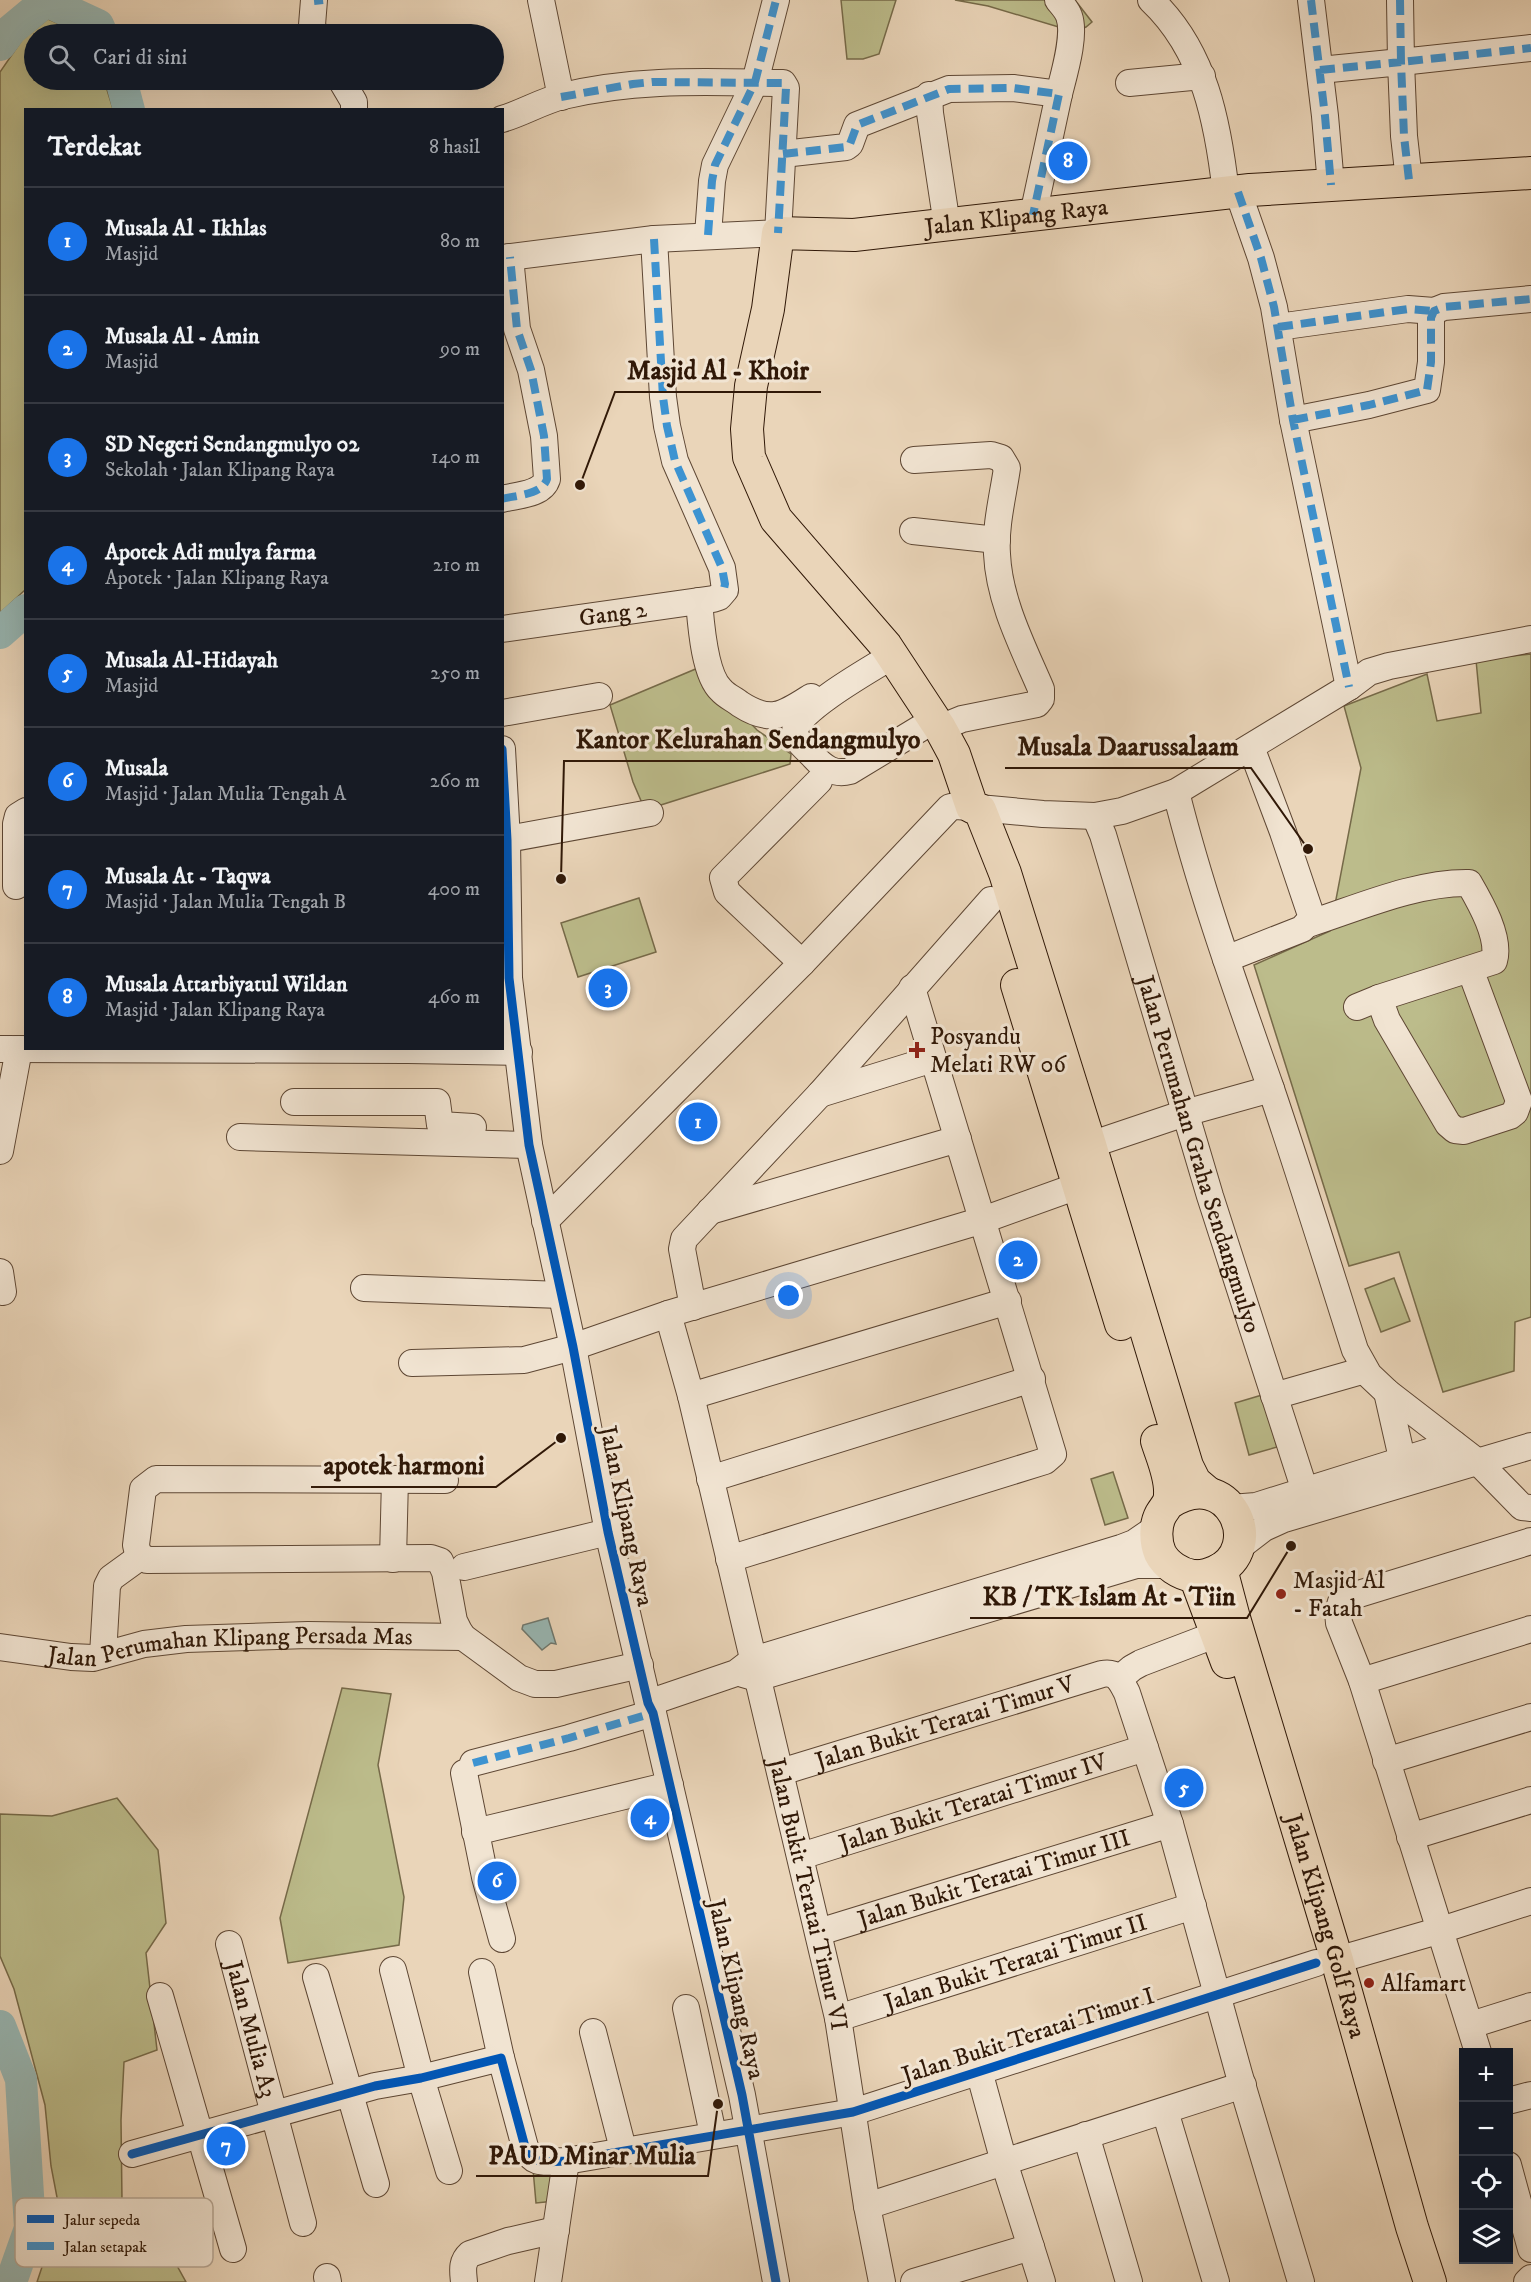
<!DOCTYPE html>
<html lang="id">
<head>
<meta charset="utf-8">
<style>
	:root { --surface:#171b24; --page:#20242c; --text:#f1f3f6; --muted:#9ea1a6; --line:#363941; --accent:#1a73e8 }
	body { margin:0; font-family:"IM FELL DW Pica",serif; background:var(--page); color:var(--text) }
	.controls { position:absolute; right:18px; bottom:18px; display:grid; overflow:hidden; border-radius:0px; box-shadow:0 6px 24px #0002 }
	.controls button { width:54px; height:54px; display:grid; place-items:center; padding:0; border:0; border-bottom:2px solid var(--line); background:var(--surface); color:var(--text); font:30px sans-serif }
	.you { position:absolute; left:789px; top:1296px; width:21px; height:21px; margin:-15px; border:4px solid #fff; border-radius:50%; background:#1a73e8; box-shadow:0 0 0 9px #1a73e833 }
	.badge { display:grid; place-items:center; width:39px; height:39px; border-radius:50%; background:var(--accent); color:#fff; font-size:20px; font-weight:700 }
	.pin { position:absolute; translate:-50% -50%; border:3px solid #fff; box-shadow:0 2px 6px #0006 }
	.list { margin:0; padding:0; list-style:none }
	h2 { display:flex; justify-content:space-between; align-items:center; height:78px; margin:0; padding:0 24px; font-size:26px }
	h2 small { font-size:20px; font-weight:400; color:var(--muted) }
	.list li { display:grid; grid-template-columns:39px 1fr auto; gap:18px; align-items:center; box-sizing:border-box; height:108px; padding:0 24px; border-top:2px solid var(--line) }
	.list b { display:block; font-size:22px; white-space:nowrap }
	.list p { margin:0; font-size:20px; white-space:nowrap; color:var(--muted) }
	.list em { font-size:20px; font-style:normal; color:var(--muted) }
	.icon { flex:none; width:33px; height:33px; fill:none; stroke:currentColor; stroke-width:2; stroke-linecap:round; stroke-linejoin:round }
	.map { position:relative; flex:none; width:1531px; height:2282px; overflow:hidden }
	.search { position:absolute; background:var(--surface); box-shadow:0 6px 24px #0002; left:24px; top:24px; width:480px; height:66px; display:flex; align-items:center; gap:15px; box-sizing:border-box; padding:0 21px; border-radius:33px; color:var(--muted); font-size:22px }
	.panel { position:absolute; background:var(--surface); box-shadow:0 6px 24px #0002; left:24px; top:108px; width:480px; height:942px; border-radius:0px }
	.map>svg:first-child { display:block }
</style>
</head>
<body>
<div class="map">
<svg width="1531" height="2282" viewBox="0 0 1531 2282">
	<rect width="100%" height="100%" fill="#ead5b9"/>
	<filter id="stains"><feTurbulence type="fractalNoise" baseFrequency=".00333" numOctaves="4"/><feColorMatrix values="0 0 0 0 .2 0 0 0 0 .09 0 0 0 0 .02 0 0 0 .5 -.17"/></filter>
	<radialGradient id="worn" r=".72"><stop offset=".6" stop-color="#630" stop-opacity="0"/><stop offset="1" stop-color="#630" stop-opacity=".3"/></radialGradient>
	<path fill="#bcbc8b" stroke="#766a49" stroke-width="1.5" d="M 841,0 L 896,0 L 879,54 L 863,59 L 847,59 Z
		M 955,0 L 1075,0 L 1092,22 L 1086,27 L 1079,30 L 1062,28 L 988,6 Z
		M 48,19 L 83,34 L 34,34 L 34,80 L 104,80 L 113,109 L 26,110 L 25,590 L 0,613 L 0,72 L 22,40 Z
		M 1531,654 L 1531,1317 L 1515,1322 L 1514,1371 L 1443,1392 L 1399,1252 L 1349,1266 L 1254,965 L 1330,931 L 1361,768 L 1344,706 L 1427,674 L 1437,721 L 1481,713 L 1476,660 Z
		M 698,668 L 757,730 L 791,754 L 790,764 L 645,810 L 633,782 L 610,705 Z
		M 639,898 L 656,952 L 578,977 L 561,923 Z
		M 1394,1278 L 1410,1321 L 1381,1332 L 1365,1289 Z
		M 1262,1395 L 1277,1447 L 1249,1455 L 1235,1403 Z
		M 1113,1472 L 1128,1518 L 1105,1525 L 1091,1479 Z
		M 342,1688 L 391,1694 L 378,1765 L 404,1897 L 399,1945 L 288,1963 L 280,1918 Z
		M 117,1798 L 158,1850 L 166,1923 L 146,1953 L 157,2050 L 124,2062 L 121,2120 L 122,2201 L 160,2235 L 186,2282 L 37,2282 L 60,2213 L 51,2166 L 45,2105 L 14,1989 L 0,1956 L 0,1814 L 52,1816 Z
		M 552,2168 L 555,2201 L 536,2203 L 533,2169 Z"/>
	<path fill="#98b8b5" stroke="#6e786f" stroke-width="1.5" d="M 548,1618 L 556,1644 L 551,1643 L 542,1650 L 522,1629 L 523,1625 Z"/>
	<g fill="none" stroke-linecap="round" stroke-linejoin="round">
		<path stroke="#98b8b5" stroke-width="32" d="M 0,45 L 11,30 L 46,1 L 98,25 L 102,34
			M 121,80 L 129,110
			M 0,633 L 26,610
			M 0,2026 L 21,2079 L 30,2228 L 11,2282"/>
		<defs>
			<g id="minor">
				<path d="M 314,0 L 312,25 L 315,34"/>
				<path d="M 541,0 L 561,97"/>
				<path d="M 1058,0 C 1062,5 1067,10 1069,16 C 1076,35 1064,74 1059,94"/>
				<path d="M 1151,0 C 1205,51 1218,123 1226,193"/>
				<path d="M 1311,0 L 1325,116 L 1331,185"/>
				<path d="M 1400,0 L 1401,62 L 1531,48"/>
				<path d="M 1320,70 L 1401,62 L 1404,136 L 1409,180"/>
				<path d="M 341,80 L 354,102 L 354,110"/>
				<path d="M 1129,83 L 1202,76"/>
				<path d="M 929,95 L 930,113 L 947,225"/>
				<path d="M 502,119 C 523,113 542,101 563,96 C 636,78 709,82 783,83 L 786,88 L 778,233 L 654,239 L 502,258"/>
				<path d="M 783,154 L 846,147 L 850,144 L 857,125 L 949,89 L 1013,88 L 1059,94 L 1033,215"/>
				<path d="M 1238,192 L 1261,258 L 1274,307 L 1293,420 L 1349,687"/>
				<path d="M 708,235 L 712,181 L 715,165 L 755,82 L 776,0"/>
				<path d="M 1278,327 L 1408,309 L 1434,311"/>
				<path d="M 1293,420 L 1369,405 L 1427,390 L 1431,362 L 1431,318 L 1434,311 L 1444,307 L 1531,299"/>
				<path d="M 914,460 L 991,455 L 1001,458 L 1007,468 C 1003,496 995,526 997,554 C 999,601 1023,647 1041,689 L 1041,699 L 1037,704 L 962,719 L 940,728"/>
				<path d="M 502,499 C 517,495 542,495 547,479 L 544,436 L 531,370 L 517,329 L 510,257"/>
				<path d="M 913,531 L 997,540"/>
				<path d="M 699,601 C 701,624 704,674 721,690 C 726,696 734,699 740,704 C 771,724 783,715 811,697"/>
				<path id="s1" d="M 502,629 L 713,599 L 719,597 L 725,590 L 722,568 L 675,461 L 667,426 L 663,397 L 654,239"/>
				<path d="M 892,656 C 874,667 796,711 795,731 C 795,741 808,750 814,757 C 824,768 834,775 850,771 L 934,720"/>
				<path d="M 502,713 L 599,696"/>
				<path d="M 502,749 L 507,840 L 509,978 L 529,1145 L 573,1347 L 608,1532 L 648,1703 L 653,1713 L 742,2095 L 776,2282"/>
				<path d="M 1176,792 C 1201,892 1236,989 1270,1086 C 1300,1174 1327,1262 1355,1350 L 1369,1375 L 1387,1392 L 1479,1463 L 1522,1507 L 1531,1508"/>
				<path id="s2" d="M 1095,816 L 1103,835 L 1210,1196 L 1305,1491"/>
				<path d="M 502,840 L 650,813"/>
				<path d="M 16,886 L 16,824 L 18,816 L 26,811"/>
				<path d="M 1308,924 C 1358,908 1416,882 1469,883 C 1480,902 1501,938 1494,961 L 1379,998 L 1387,1020 L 1448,1124 L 1455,1130 L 1464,1131 L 1510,1116 L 1515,1112 L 1519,1101 L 1470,969"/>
				<path d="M 1226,959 L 1302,929 L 1312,918 L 1283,832 L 1251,747"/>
				<path d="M 802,963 L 727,892 L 723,878 L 819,781"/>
				<path d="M 1357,1007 L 1379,998"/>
				<path d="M 0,1049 L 408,1050 L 519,1052"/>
				<path d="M 820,1094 L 933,1059"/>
				<path d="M 294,1102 L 437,1102 L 440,1125 L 473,1127"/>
				<path d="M 240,1137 L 529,1145"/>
				<path d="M 1090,1145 L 1185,1113 L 1271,1089"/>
				<path d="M 0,1151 L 19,1049"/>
				<path d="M 710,1211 L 958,1139"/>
				<path d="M 545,1221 L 802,963 L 950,807 L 957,806 L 1043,814 L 1095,816 L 1122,811 L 1176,792 L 1349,687 L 1369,672 L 1389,666 L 1531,639"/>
				<path d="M 0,1272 L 3,1292"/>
				<path d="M 364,1288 L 561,1295"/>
				<path d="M 693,1307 L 682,1249 L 684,1239 L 820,1094 L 991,900"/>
				<path id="s3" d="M 668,1314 L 691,1396 L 838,2018 L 867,2206 L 882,2282"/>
				<path d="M 412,1363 L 524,1360 L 573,1347 L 668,1314 L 983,1220 L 1097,1179"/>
				<path d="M 1387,1392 L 1406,1476"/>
				<path d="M 691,1396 L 1008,1301"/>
				<path d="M 1274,1396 L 1365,1370"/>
				<path d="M 710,1479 L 1032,1379"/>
				<path d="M 445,1480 L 156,1479 L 143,1489 L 136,1545 L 138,1554 L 147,1560 L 431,1558 L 440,1561 L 445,1572 L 454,1621 L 459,1631 L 463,1637 L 519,1678 L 535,1684 L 556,1684 L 640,1665"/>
				<path d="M 1231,1508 L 1256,1506 L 1454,1444"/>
				<path d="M 1238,1548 L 1264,1528 L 1284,1519 L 1531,1446"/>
				<path d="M 393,1559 L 395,1479"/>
				<path d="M 729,1559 L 1045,1461 L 1053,1454 L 912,988"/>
				<path d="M 464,1567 L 608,1532"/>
				<path id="s4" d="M 0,1647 L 71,1657 L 93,1658 L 144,1644 L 186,1639 L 308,1635 L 463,1637"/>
				<path d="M 103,1655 L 107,1586 L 111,1578 L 140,1557"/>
				<path d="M 743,1674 L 757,1678 L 1136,1565 L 1170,1565"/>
				<path d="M 1119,1679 L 1132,1668 L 1141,1663 L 1217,1634"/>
				<path d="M 1362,1681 L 1531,1629"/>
				<path d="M 648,1703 L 736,1673 L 753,1660 L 1121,1548 L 1134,1543 L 1156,1528"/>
				<path d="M 1386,1761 L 1531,1717"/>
				<path d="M 473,1763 L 569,1738 L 653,1713"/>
				<path id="s5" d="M 781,1772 L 1102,1674 C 1117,1671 1121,1681 1127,1693 L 1170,1824 L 1239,2074 L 1301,2282"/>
				<path d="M 464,1773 L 485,1877 L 502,1939"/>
				<path d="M 475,1832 L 670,1785"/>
				<path d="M 1410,1837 L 1531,1800"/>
				<path id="s6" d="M 801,1856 L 1145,1748"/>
				<path id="s7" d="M 819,1932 L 1170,1824"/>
				<path id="s8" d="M 229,1944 L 303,2223"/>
				<path d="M 1337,1960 L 1441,1930 L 1531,1901"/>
				<path d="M 393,1970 L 421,2078 L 449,2171"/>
				<path d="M 482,1972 L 501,2058"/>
				<path d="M 316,1977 L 376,2184"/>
				<path d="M 160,1996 L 233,2249"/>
				<path d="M 686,2008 L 713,2134"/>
				<path id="s9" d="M 838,2018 L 1193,1906"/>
				<path d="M 1471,2025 L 1531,2006"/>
				<path d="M 593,2032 L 623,2149"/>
				<path d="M 1478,2052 L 1362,1681 L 1339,1623 L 1338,1612 L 1341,1602 L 1349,1597 L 1531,1541"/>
				<path d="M 979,2071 L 1004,2162 L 1042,2282"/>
				<path d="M 1508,2101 L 1531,2095"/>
				<path d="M 1165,2111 L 1216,2282"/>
				<path d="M 1086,2135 L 1129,2282"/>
				<path d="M 132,2154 L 375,2086 L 421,2078 L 501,2058 L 525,2147 C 533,2167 547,2161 566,2161 L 853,2112 L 1316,1963"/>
				<path d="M 1508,2165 L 1531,2249"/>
				<path d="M 867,2206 L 1243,2085"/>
				<path d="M 327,2277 L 328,2282"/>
				<path d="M 464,2282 C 463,2271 461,2262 470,2254 L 508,2241 L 556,2230"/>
				<path d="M 548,2282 L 566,2161"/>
				<path d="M 914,2282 L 1031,2247"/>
				<path d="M 1527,2282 L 1531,2278"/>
			</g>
			<g id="major">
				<path d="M 1017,985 L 1121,1324"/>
				<path d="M 1157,1441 C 1162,1457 1171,1476 1170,1494 C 1170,1503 1166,1506 1161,1514 C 1155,1525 1155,1541 1160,1553 C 1166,1565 1180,1574 1193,1576 C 1200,1577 1208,1575 1215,1572 C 1268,1549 1229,1463 1169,1503"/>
				<path id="s10" d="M 1208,1493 L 1195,1482 L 1187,1466 L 1090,1145 L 1005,873 L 980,810 L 972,807 L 954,754 L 940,728 L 886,646 L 776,519 L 749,457 L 747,429 L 751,386 L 768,309 L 778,233 L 854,235 L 1250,190 L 1531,173"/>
				<path id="s11" d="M 1221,1569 L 1234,1618 L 1337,1960 L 1412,2227 L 1430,2282"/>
				<path d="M 1195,1576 L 1227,1662"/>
			</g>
		</defs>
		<use href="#minor" stroke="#5e4734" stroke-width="28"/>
		<use href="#major" stroke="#301807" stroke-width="34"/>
		<use href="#minor" stroke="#f1e4d2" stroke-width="26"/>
		<use href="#major" stroke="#ead5b9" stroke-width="32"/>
		<path stroke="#3d93d1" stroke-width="8" stroke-dasharray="15 8" stroke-linecap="butt" d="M 1311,0 L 1325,116 L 1331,185
			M 1400,0 L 1401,62 L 1531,48
			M 314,1 L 323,0
			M 1320,70 L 1401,62 L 1404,136 L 1409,180
			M 561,97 L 633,84 L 652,82 L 783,83 L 786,88 L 778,233
			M 783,154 L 846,147 L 850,144 L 857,125 L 949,89 L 1013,88 L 1059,94 L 1033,215
			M 1238,192 L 1261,258 L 1274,307 L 1293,420 L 1349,687
			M 708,235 L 712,181 L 715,165 L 755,82 L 776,0
			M 654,239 L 663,397 L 667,426 L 675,461 L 722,568 L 725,584 L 723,593
			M 1278,327 L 1408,309 L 1434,311
			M 1293,420 L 1369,405 L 1427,390 L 1431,362 L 1431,318 L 1434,311 L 1444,307 L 1531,299
			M 502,499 C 517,495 542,495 547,479 L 544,436 L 531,370 L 517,329 L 510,257
			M 473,1763 L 569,1738 L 653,1713"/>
		<defs>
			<path id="cycleway" d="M 502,749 L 507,840 L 509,978 L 529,1145 L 573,1347 L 608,1532 L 648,1703 L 653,1713 L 742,2095 L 776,2282
				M 132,2154 L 375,2086 L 421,2078 L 501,2058 L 525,2147 C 533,2167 547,2161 566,2161 L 853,2112 L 1316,1963"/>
		</defs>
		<use href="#cycleway" stroke="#f1e4d2" stroke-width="13"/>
		<use href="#cycleway" stroke="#0057b8" stroke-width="9"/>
	</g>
	<g fill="#8f2418" stroke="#f1e4d2" stroke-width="2">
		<path d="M914 1041h6v6h6v6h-6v6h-6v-6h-6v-6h6z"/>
		<circle cx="1281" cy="1594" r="6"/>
		<circle cx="1369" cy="1983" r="6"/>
	</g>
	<g text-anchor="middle" stroke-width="6" stroke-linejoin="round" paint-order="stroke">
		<g font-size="24" fill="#301807" stroke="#f1e4d2">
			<text dy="8" stroke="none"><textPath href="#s10" startOffset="1617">Jalan Klipang Raya</textPath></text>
			<text dy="8" stroke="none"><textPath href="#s1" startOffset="112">Gang 2</textPath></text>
			<text dy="8" stroke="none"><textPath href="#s2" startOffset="354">Jalan Perumahan Graha Sendangmulyo</textPath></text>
			<text transform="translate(627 1516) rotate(78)" y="8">Jalan Klipang Raya</text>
			<text dy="8" stroke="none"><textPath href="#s4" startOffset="232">Jalan Perumahan Klipang Persada Mas</textPath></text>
			<text dy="8" stroke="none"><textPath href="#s5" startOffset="171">Jalan Bukit Teratai Timur V</textPath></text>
			<text dy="8" stroke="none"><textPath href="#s6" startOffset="180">Jalan Bukit Teratai Timur IV</textPath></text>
			<text dy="8" stroke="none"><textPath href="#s7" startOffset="183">Jalan Bukit Teratai Timur III</textPath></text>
			<text dy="8" stroke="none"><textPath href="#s3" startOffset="597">Jalan Bukit Teratai Timur VI</textPath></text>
			<text dy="8" stroke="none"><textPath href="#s11" startOffset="372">Jalan Klipang Golf Raya</textPath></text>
			<text dy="8" stroke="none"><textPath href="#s9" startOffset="186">Jalan Bukit Teratai Timur II</textPath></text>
			<text transform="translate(737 1989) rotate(77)" y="8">Jalan Klipang Raya</text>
			<text dy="8" stroke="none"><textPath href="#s8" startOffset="88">Jalan Mulia A3</textPath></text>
			<text transform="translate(1028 2035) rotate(-18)" y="8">Jalan Bukit Teratai Timur I</text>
		</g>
		<g font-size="24" fill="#301807" stroke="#f1e4d2" text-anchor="start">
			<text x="930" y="1044">Posyandu<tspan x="930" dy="28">Melati RW 06</tspan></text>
			<text x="1293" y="1588">Masjid Al<tspan x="1293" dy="28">- Fatah</tspan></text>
			<text x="1381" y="1991">Alfamart</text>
		</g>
	</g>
	<rect x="15" y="2198" width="198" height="69" rx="9" fill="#f1e4d2" stroke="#b7a795" stroke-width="1.5"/>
	<rect x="27" y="2215" width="27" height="8" fill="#0057b8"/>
	<rect x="27" y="2242" width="27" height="8" fill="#3d93d1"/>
	<g font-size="16" fill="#301807">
		<text x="64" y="2225">Jalur sepeda</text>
		<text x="64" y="2252">Jalan setapak</text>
	</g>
	<path fill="none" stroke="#301807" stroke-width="2" d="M580 485L615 392H821M561 879L564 761H933M1308 849L1251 768H1005M561 1438L496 1487H311M1291 1546L1247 1618H970M718 2104L708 2176H476"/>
	<g fill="#301807" stroke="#f1e4d2" stroke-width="2">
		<circle cx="580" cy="485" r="6"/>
		<circle cx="561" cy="879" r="6"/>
		<circle cx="1308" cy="849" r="6"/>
		<circle cx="561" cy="1438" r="6"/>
		<circle cx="1291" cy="1546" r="6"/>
		<circle cx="718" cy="2104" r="6"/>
	</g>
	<g font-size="26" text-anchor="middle" font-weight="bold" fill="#301807" stroke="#f1e4d2" stroke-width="6" stroke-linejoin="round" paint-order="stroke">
		<text x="718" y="379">Masjid Al - Khoir</text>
		<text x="748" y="748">Kantor Kelurahan Sendangmulyo</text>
		<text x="1128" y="755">Musala Daarussalaam</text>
		<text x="404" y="1474">apotek harmoni</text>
		<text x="1109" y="1605">KB / TK Islam At - Tiin</text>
		<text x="592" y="2164">PAUD Minar Mulia</text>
	</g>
	<rect width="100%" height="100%" filter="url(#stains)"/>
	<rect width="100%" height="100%" fill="url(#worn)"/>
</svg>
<div class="controls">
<button>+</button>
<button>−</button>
<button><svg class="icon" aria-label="locate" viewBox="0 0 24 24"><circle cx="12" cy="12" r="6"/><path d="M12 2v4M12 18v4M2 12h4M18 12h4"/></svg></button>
<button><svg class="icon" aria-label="layers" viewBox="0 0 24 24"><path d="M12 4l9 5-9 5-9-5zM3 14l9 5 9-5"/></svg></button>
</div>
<div class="you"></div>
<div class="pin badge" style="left:698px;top:1122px">1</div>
<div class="pin badge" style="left:1018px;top:1260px">2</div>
<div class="pin badge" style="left:608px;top:988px">3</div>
<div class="pin badge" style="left:650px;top:1818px">4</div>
<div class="pin badge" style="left:1184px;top:1788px">5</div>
<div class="pin badge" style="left:497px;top:1881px">6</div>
<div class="pin badge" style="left:226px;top:2146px">7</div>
<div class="pin badge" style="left:1068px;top:161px">8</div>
<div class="search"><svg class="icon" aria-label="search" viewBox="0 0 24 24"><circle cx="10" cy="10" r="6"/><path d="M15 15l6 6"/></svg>Cari di sini</div>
<section class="panel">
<h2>Terdekat<small>8 hasil</small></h2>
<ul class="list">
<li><span class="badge">1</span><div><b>Musala Al - Ikhlas</b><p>Masjid</p></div><em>80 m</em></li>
<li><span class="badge">2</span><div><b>Musala Al - Amin</b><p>Masjid</p></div><em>90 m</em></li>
<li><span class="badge">3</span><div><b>SD Negeri Sendangmulyo 02</b><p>Sekolah · Jalan Klipang Raya</p></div><em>140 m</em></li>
<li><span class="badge">4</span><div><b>Apotek Adi mulya farma</b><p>Apotek · Jalan Klipang Raya</p></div><em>210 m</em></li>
<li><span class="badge">5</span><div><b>Musala Al-Hidayah</b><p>Masjid</p></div><em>250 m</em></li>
<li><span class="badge">6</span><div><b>Musala</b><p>Masjid · Jalan Mulia Tengah A</p></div><em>260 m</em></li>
<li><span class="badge">7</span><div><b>Musala At - Taqwa</b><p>Masjid · Jalan Mulia Tengah B</p></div><em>400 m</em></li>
<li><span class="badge">8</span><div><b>Musala Attarbiyatul Wildan</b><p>Masjid · Jalan Klipang Raya</p></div><em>460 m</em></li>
</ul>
</section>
</div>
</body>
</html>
